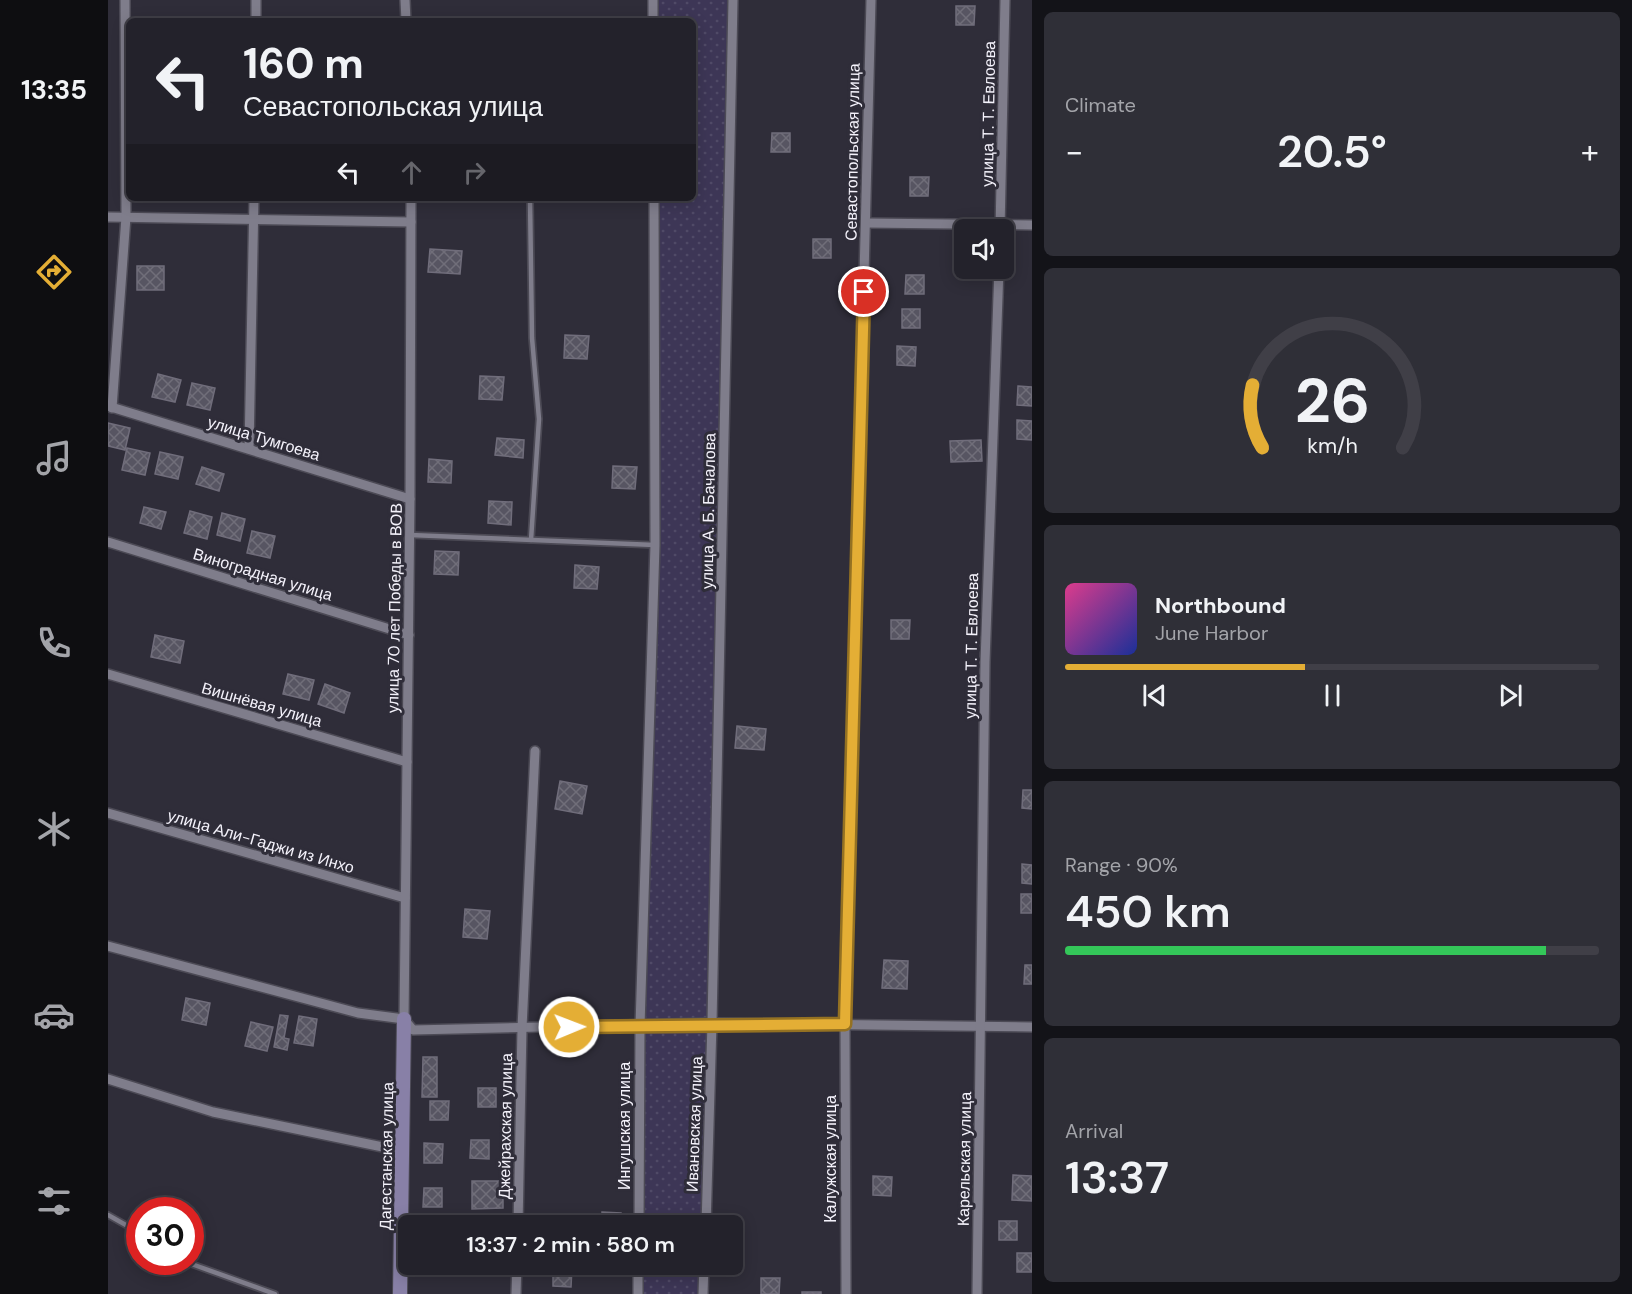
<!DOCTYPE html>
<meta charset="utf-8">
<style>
body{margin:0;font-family:"DM Sans",sans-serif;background:#2f2f37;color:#f1f3f6;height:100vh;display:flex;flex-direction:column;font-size:22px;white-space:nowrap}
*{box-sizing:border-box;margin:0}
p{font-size:20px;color:#a3a4a9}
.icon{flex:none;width:33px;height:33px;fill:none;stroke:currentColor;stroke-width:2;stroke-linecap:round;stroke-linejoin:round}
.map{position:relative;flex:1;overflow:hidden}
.panel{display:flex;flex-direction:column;gap:12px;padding:12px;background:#131318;width:600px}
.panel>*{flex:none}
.top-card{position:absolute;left:18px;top:18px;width:570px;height:183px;border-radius:9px;box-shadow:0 3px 15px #0003,0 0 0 2px #403f47;background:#23222b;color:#f1f3f6;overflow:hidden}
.tools{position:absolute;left:846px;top:219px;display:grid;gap:12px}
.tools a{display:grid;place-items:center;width:60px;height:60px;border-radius:9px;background:#23222b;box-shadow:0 3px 15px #0003,0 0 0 2px #403f47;font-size:30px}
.speed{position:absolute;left:18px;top:1197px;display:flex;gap:12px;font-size:30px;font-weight:700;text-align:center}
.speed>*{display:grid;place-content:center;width:78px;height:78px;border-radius:50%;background:#23222b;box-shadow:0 3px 15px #0003,0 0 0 2px #403f47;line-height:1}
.speed .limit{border:9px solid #d22;background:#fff;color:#111}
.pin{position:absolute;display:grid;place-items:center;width:51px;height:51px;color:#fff;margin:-26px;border:3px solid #fff;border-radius:50%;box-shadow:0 2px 6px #0007}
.me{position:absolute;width:66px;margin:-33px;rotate:89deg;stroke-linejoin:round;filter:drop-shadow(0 0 4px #0008)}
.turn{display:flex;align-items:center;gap:21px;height:126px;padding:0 18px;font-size:27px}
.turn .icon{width:78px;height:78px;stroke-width:2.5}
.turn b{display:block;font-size:42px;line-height:51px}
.lanes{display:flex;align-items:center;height:57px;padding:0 18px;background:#0003;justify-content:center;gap:30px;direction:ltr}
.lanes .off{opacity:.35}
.big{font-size:45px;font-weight:600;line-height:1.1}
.panel .card{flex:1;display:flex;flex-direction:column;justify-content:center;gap:9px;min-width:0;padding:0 21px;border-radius:9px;background:#2f2f37}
.panel .dial{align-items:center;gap:0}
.dial svg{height:156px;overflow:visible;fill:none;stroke:#403f47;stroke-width:7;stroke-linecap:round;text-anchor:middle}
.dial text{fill:#f1f3f6;stroke:none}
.song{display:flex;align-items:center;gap:18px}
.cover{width:72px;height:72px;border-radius:9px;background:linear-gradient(135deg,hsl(330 70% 55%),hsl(230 70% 35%))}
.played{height:6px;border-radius:3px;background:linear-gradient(90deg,#e4ae35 45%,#403f47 45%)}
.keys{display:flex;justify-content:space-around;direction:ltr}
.heat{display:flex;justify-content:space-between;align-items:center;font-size:33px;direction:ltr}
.charge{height:9px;border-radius:4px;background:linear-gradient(90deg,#34c759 90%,#403f47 0)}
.trip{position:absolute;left:290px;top:1215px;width:345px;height:60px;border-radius:9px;background:#23222b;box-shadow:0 3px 15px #0003,0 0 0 2px #403f47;font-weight:600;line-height:60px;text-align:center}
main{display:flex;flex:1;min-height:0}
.dock{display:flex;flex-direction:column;width:108px;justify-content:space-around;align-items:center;background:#0e0e11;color:#a3a4a9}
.dock .icon{width:42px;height:42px}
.dock .on{color:#e4ae35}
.dock b{font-size:27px;color:#f1f3f6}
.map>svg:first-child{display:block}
</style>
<main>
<nav class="dock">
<b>13:35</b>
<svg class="icon on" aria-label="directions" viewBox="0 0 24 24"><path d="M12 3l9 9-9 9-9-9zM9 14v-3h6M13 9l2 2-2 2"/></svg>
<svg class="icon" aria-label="music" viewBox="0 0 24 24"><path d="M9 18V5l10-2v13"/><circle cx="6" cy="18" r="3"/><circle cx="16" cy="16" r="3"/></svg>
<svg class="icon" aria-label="phone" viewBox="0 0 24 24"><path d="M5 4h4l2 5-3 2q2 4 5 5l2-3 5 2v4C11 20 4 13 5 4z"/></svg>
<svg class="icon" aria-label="climate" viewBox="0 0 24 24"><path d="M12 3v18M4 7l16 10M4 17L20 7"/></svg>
<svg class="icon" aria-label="car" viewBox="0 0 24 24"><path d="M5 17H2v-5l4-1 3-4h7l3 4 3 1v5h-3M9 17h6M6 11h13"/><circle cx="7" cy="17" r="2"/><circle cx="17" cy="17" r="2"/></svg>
<svg class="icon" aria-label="filters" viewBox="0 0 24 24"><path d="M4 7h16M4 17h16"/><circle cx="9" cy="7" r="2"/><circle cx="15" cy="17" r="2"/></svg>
</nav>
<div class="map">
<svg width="924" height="1294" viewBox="0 0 924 1294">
<defs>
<pattern id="grass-dots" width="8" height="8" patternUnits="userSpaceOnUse" patternTransform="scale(1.5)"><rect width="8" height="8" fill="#3d3656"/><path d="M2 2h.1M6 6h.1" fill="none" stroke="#504a67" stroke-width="1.8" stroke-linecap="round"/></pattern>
<pattern id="building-cross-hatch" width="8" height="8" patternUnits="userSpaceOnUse" patternTransform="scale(1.5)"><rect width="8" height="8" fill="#575562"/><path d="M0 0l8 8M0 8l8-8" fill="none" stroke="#706e79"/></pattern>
</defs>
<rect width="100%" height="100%" fill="#2f2d39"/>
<g fill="url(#grass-dots)">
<path d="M 550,0 L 621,0 L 598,1225 L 531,1226 L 546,198 L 585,198 L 585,21 L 549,21 Z"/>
<path d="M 530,1265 L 596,1265 L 595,1294 L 530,1294 Z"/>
</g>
<g fill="url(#building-cross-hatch)" stroke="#706d7b" stroke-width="1.5">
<path d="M 848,6 L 867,6 L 866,25 L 848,25 Z"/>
<path d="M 664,133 L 682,133 L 682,152 L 663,152 Z"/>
<path d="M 802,177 L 821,177 L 820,196 L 802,196 Z"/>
<rect x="705" y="239" width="18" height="19"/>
<path d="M 322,249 L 354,251 L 352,274 L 320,272 Z"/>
<rect x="29" y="266" width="27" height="24"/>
<path d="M 798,275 L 816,275 L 816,294 L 797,294 Z"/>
<rect x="794" y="309" width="18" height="19"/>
<path d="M 457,335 L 481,336 L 479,359 L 456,358 Z"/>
<path d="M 789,346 L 808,347 L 807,366 L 789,365 Z"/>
<path d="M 50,374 L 73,380 L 67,402 L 44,397 Z"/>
<path d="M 372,376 L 396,377 L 394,400 L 371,399 Z"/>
<path d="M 84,383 L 107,388 L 102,410 L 79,405 Z"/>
<path d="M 910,386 L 924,387 L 924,406 L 909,405 Z"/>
<path d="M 909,420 L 924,421 L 924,440 L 909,439 Z"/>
<path d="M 0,423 L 22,428 L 17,450 L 0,446 Z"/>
<path d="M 389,438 L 416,440 L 415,458 L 387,455 Z"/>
<path d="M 873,440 L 874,461 L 843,462 L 842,441 Z"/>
<path d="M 19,448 L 42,453 L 37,475 L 14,470 Z"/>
<path d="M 52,452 L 75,457 L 70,479 L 47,474 Z"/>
<path d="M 321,459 L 344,461 L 343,483 L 320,482 Z"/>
<path d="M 505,466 L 529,467 L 527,489 L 504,488 Z"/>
<path d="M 94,467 L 116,474 L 111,491 L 88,484 Z"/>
<path d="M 381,501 L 404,502 L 403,525 L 380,523 Z"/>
<path d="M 36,507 L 58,512 L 53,529 L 32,523 Z"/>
<path d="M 82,511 L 104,517 L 99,539 L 76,533 Z"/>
<path d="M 114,513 L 137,519 L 132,541 L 109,535 Z"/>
<path d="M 144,531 L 167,536 L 162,558 L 139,553 Z"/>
<path d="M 327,551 L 351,552 L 350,575 L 326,574 Z"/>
<path d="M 467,565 L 491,567 L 489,589 L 466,588 Z"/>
<path d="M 783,620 L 802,620 L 801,639 L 783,639 Z"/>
<path d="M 47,635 L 76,641 L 72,663 L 43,657 Z"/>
<path d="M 180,674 L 206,680 L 201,700 L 175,694 Z"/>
<path d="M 217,684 L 242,693 L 236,713 L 210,704 Z"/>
<path d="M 629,726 L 658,729 L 656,750 L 627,748 Z"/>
<path d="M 452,781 L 479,786 L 474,814 L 447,809 Z"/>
<path d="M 915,790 L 924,790 L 924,809 L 914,808 Z"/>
<path d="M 914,864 L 924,865 L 924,884 L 914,883 Z"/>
<rect x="913" y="894" width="11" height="19"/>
<path d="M 357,909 L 382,911 L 379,939 L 355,937 Z"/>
<path d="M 776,960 L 800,961 L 799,989 L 774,988 Z"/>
<path d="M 917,965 L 924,965 L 924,984 L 916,984 Z"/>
<path d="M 78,998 L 102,1003 L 98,1025 L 74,1020 Z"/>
<path d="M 172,1015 L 180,1016 L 176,1038 L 181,1039 L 179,1050 L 166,1047 Z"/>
<path d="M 191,1016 L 209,1019 L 205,1046 L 186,1043 Z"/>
<path d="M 143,1022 L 165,1027 L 159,1051 L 137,1046 Z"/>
<path d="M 315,1057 L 329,1057 L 329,1097 L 314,1097 Z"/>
<rect x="370" y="1088" width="18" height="19"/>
<path d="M 322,1101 L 341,1101 L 340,1120 L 322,1120 Z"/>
<path d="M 363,1140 L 381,1140 L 381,1159 L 362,1158 Z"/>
<path d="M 316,1143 L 335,1144 L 334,1163 L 316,1163 Z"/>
<path d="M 905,1175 L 924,1176 L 924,1201 L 904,1200 Z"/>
<path d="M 765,1176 L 784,1177 L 783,1196 L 765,1195 Z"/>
<path d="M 364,1181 L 395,1181 L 395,1208 L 364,1209 Z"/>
<path d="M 316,1188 L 334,1188 L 334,1207 L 315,1207 Z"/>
<path d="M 494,1212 L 513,1213 L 513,1226 L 494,1226 Z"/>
<rect x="891" y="1221" width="18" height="19"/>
<rect x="439" y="1223" width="19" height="3"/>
<rect x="909" y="1253" width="15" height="19"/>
<path d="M 312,1264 L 330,1264 L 331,1270 L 312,1271 Z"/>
<path d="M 445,1267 L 464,1268 L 463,1287 L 445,1286 Z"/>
<path d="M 653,1278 L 672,1278 L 671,1294 L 653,1294 Z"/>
<rect x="694" y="1292" width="19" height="2"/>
</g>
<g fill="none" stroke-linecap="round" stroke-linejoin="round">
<g stroke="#4c4a55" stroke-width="8">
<g id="lane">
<path d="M 422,198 L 424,338 L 431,419 L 423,540"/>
<path d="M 302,535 L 547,545"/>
<path d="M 0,1215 L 32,1233"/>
<path d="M 78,1262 L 167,1294"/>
</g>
</g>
<g stroke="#4c4a55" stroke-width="12">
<g id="street">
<path d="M 297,0 L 298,21"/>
<path d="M 545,0 L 545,21"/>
<path d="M 148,21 L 148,0"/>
<path d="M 0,217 L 303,222"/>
<path d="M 758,223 L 924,225"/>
<path d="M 892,230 L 897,0"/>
<path d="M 0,406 L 302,499"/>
<path d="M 4,408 L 18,217 L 17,0"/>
<path d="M 141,449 L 146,198"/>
<path d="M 0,542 L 301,635"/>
<path d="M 0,674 L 299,762"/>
<path d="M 0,813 L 297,898"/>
<path d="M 0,946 L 250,1013 L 296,1019"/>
<path d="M 296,1019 L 302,499 L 303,198"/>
<path d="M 296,1019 L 305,1030 L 604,1023 L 924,1027"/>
<path d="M 0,1079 L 105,1112 L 294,1151"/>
<path d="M 410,1226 L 414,1028 L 427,751"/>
<path d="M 531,1226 L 532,1026 L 547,545 L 546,198"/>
<path d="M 598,1226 L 604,1023 L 625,0"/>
<path d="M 408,1294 L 409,1264"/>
<path d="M 530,1294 L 530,1264"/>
<path d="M 595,1294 L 596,1264"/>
<path d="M 738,1294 L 737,1024 L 763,0"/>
<path d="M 869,1294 L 877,662 L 891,268"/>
</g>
</g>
<g stroke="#4c4a55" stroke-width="16">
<path id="secondary" d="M 292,1294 L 296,1019"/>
</g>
<use href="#lane" stroke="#7f7d8b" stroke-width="4.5"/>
<use href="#street" stroke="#7f7d8b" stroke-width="9"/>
<use href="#secondary" stroke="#8880a7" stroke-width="14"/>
</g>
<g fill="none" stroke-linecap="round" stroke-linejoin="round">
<g stroke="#947122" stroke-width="15">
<path id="route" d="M 461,1027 L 737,1024 L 756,292"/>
</g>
<use href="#route" stroke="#e4ae35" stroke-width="10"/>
</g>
<g text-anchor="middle" stroke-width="6" stroke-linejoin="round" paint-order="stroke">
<g font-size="16" fill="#f4f2fb" stroke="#2f2d39">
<text transform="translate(880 114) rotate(-89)" y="6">улица Т. Т. Евлоева</text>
<text transform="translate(744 152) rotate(-89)" y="6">Севастопольская улица</text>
<text transform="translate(156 438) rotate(17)" y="6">улица Тумгоева</text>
<text transform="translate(600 511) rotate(-89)" y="6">улица А. Б. Бачалова</text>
<text transform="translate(155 574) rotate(17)" y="6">Виноградная улица</text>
<text transform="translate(286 608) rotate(-89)" y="6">улица 70 лет Победы в ВОВ</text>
<text transform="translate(863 646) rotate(-89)" y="6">улица Т. Т. Евлоева</text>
<text transform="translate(154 704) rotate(16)" y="6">Вишнёвая улица</text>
<text transform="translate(153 841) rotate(16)" y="6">улица Али-Гаджи из Инхо</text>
<text transform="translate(586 1124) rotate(-88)" y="6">Ивановская улица</text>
<text transform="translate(397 1126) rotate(-89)" y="6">Джейрахская улица</text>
<text transform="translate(516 1126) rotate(-90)" y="6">Ингушская улица</text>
<text transform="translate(278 1156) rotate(-89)" y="6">Дагестанская улица</text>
<text transform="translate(722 1159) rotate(-90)" y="6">Калужская улица</text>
<text transform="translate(856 1159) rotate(-89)" y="6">Карельская улица</text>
</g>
</g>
</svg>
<div class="tools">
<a><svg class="icon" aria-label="sound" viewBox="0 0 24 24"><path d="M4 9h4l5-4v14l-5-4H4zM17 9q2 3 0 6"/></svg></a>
</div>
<div class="speed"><div class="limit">30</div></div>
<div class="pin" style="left:756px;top:292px;background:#d93025"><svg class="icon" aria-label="arrive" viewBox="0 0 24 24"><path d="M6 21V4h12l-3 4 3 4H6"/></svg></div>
<svg class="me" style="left:461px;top:1027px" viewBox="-20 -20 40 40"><circle r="17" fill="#e4ae35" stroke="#fff" stroke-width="3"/><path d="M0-11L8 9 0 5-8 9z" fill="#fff"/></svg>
<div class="trip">13:37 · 2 min · 580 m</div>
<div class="top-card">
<div class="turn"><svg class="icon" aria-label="left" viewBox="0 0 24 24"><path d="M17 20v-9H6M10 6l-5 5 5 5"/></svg><div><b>160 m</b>Севастопольская улица</div></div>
<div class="lanes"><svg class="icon" aria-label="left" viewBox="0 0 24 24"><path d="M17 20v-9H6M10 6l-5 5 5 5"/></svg><svg class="icon off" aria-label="ahead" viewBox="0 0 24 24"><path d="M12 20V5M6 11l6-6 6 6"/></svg><svg class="icon off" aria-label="right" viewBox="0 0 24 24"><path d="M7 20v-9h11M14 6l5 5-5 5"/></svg></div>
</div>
</div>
<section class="panel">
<div class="card"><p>Climate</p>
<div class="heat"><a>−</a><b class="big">20.5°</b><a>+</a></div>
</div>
<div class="card dial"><svg viewBox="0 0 100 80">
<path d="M14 69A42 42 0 1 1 86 69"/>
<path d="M14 69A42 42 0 0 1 9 37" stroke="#e4ae35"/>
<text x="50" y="56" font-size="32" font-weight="700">26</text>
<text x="50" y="72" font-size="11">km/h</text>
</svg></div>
<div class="card">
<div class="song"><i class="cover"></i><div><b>Northbound</b><p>June Harbor</p></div></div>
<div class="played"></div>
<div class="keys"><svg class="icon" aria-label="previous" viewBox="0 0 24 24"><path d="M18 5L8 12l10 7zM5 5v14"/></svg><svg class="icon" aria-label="pause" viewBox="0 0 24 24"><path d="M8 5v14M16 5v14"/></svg><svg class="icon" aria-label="next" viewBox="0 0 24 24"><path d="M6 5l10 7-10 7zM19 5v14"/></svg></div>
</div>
<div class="card"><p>Range · 90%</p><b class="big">450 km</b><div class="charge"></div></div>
<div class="card"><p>Arrival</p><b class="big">13:37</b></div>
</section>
</main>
